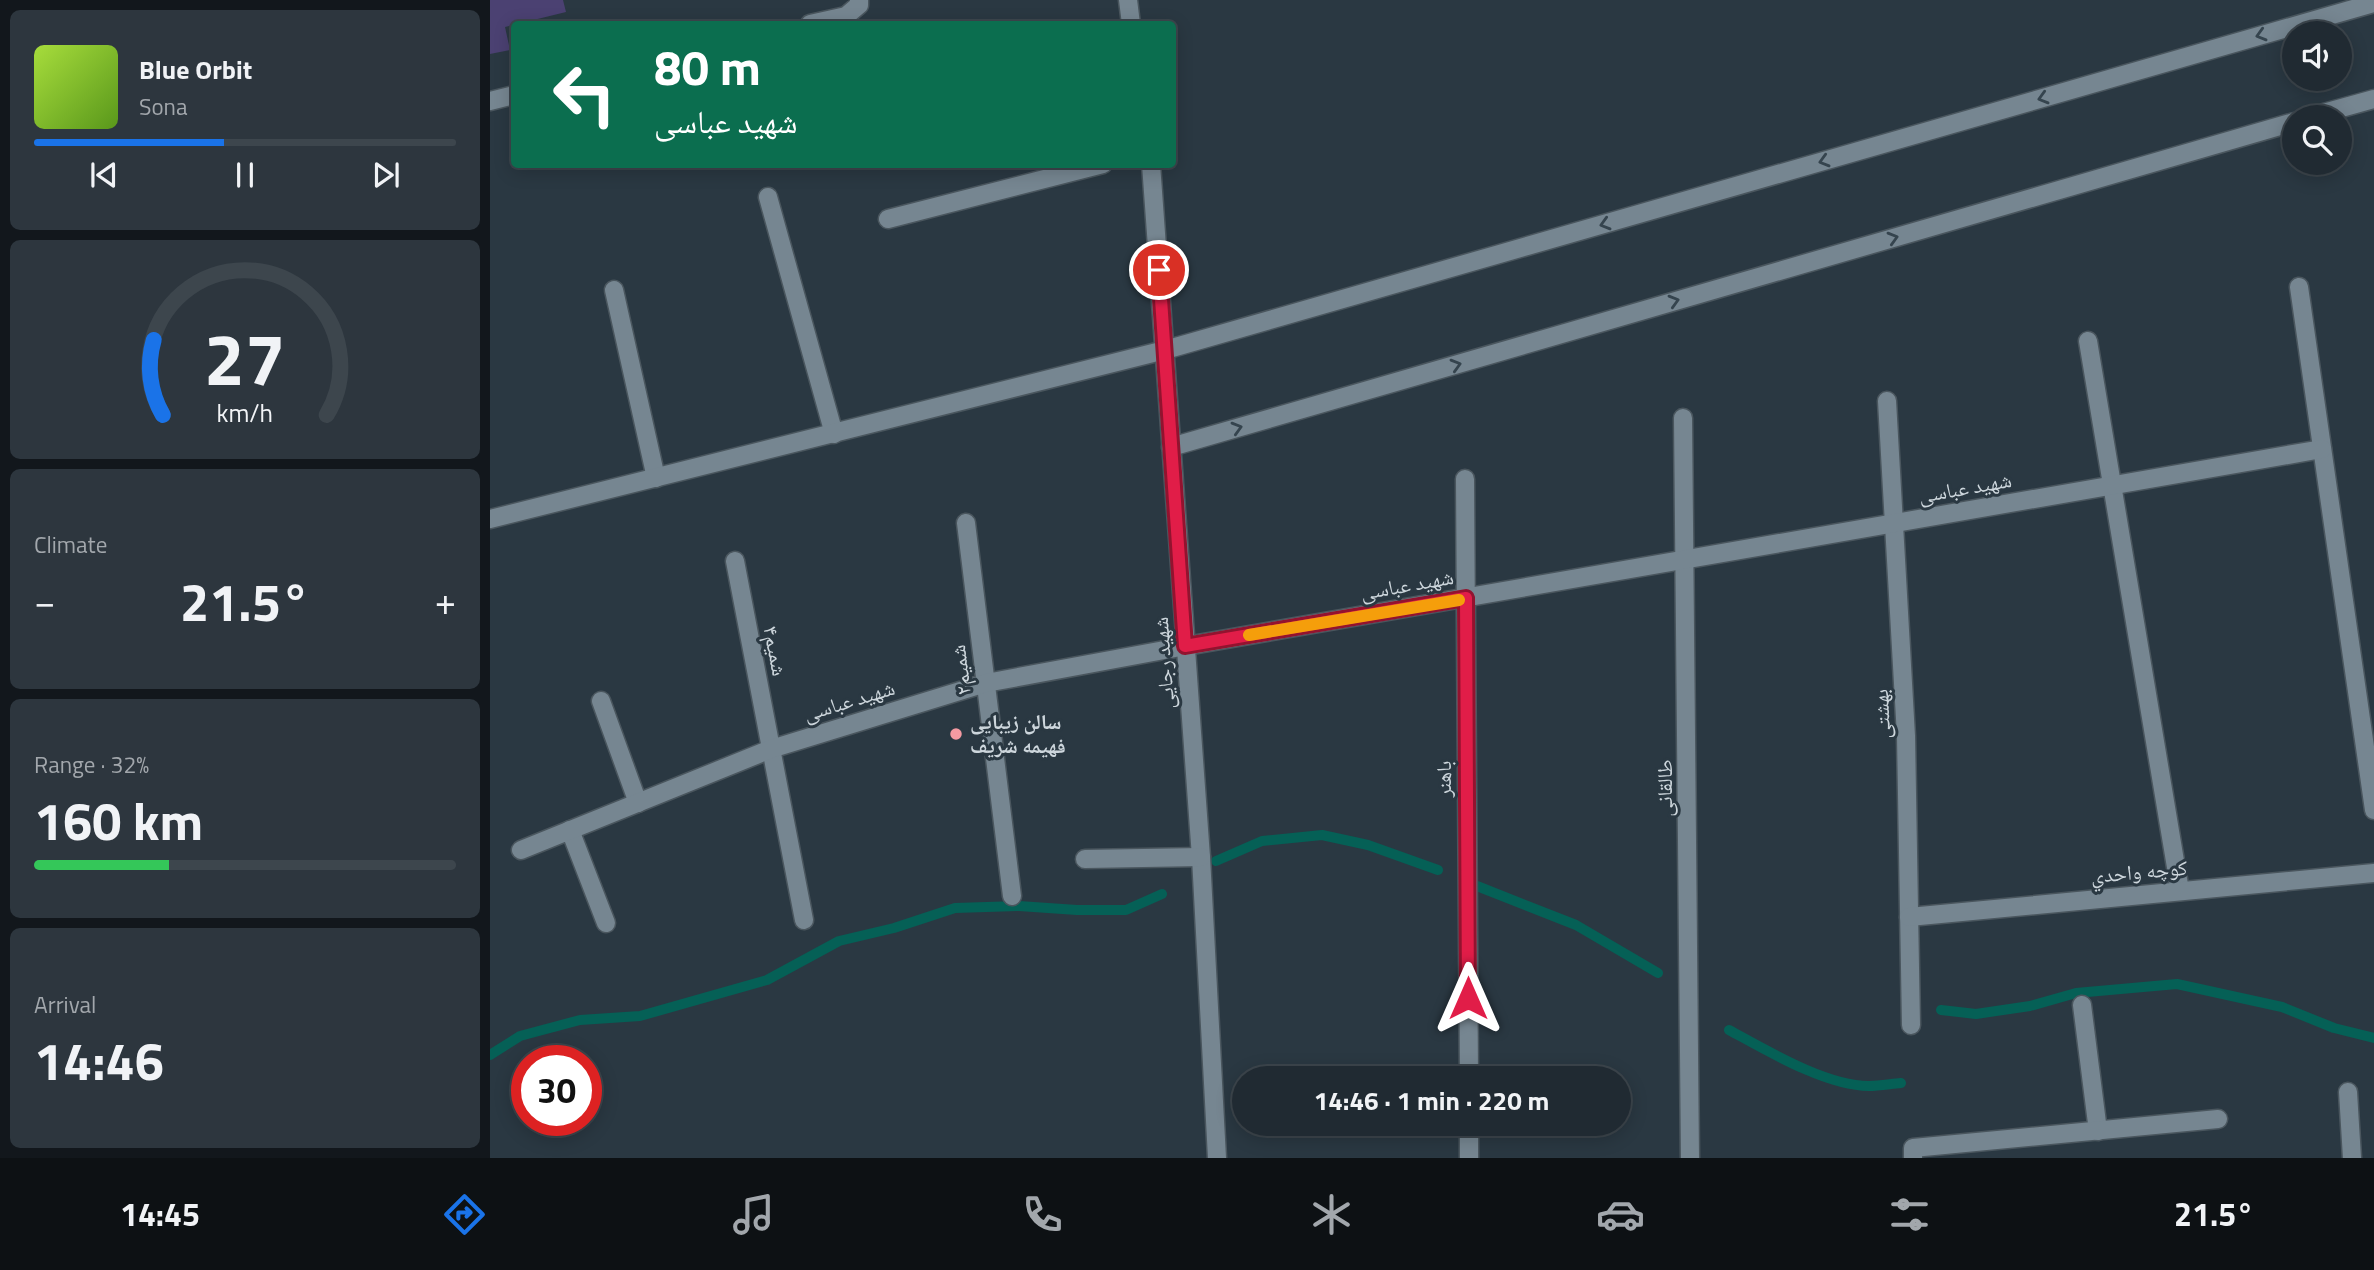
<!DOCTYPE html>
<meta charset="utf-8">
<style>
body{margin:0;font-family:"Titillium Web","Noto Naskh Arabic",sans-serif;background:#2d363e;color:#f1f3f6;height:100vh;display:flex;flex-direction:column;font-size:26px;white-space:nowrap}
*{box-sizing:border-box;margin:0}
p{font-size:23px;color:#a2a7ac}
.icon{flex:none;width:38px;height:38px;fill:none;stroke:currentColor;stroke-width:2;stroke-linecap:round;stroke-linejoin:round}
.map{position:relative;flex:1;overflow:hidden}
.panel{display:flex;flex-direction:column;gap:10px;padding:10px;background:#12171c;width:490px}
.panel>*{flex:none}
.hud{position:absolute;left:21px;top:21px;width:665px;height:147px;border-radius:7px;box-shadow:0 4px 18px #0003,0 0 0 2px #3d464d;background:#0b6e4f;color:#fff;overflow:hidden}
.tools{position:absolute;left:1792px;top:21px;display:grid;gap:14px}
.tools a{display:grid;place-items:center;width:70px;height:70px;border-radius:50%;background:#202a32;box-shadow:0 4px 18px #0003,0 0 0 2px #3d464d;font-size:35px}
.speed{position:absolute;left:21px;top:1045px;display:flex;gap:14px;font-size:35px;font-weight:700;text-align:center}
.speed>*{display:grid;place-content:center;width:91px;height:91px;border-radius:50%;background:#202a32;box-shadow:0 4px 18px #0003,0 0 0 2px #3d464d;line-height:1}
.speed .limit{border:10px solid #d22;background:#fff;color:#111}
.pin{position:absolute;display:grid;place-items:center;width:60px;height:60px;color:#fff;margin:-30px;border:4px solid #fff;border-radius:50%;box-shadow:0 2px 7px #0007}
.me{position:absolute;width:77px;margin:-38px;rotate:0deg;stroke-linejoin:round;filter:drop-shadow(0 0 5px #0008)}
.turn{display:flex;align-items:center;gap:24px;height:147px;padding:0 28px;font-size:32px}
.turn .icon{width:91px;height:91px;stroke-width:2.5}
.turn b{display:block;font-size:49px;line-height:60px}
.big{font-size:52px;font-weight:700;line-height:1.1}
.panel .tile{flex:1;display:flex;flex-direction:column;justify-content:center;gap:10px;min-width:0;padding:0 24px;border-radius:10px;background:#2d363e}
.panel .dial{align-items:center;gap:0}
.dial svg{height:182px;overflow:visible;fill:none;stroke:#3d464d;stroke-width:7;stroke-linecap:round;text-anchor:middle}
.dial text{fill:#f1f3f6;stroke:none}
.song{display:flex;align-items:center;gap:21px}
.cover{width:84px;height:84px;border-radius:10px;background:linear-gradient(135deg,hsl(80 70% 55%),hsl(90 70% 35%))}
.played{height:7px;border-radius:4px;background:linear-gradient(90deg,#1a73e8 45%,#3d464d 45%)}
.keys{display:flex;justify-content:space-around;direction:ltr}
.heat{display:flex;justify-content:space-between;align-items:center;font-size:38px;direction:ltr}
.charge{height:10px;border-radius:5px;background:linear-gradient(90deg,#34c759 32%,#3d464d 0)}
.trip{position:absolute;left:742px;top:1066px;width:399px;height:70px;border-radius:35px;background:#202a32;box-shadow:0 4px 18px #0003,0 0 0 2px #3d464d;font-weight:700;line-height:70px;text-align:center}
.tabs{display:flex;height:112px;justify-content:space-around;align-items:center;background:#0d1114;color:#a2a7ac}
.tabs .icon{width:49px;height:49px}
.tabs .on{color:#1a73e8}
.tabs b{font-size:32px;color:#f1f3f6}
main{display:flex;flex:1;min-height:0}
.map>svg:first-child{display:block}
</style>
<main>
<section class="panel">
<div class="tile">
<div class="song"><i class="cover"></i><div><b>Blue Orbit</b><p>Sona</p></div></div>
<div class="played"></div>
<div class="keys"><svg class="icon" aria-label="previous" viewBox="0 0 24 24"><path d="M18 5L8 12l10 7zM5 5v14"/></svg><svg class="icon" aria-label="pause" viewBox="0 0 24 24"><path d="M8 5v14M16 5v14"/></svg><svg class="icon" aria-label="next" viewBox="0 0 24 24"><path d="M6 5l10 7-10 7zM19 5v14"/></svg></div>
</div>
<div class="tile dial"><svg viewBox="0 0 100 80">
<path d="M14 69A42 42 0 1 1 86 69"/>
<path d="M14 69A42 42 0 0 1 10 36" stroke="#1a73e8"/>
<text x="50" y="56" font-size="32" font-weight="700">27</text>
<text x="50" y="72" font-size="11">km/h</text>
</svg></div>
<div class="tile"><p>Climate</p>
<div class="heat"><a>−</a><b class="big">21.5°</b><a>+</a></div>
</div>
<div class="tile"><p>Range · 32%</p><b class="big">160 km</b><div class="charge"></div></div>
<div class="tile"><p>Arrival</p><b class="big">14:46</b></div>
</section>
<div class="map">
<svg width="1884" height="1158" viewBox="0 0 1884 1158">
<rect width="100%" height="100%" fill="#2a3842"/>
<path fill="#4b4172" d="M 0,0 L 73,0 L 76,12 L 15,27 L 20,50 L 0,54 Z"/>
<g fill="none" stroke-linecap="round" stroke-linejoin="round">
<g stroke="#056056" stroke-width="10">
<path d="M 726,861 L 772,841 L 832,835 L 878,845 L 948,870"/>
<path d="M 987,886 L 1086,925 L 1168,973"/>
<path d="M 1451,1010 L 1486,1014 L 1540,1006 L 1586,993 L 1687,984 L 1792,1007 L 1844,1028 L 1884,1038"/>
<path d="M 1239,1030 C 1276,1050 1336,1086 1379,1086 C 1389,1086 1400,1084 1411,1083"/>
<path d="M 0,1055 L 30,1036 L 90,1020 L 150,1016 L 277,980 L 349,941 L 404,928 L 465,908 L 529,906 L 587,910 L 636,910 L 672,894"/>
</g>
<g stroke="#4a565e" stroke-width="21">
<g id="minor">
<path d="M 638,0 L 641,24"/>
<path d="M 320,24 L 356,16 L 369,5 L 369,0"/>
<path d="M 0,101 L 24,95"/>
<path d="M 1819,117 L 1884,99"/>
<path d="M 661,164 L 711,857 L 727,1158"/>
<path d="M 278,197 L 344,434"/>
<path d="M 398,219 L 613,164"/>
<path d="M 1809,287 L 1884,810"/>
<path d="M 124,290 L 166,478"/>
<path d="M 1598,341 L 1690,891"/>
<path d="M 1397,401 L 1416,736 L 1421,1025"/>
<path d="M 1193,418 L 1200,1158"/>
<path d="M 681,447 L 1804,122"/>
<path d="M 975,479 L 979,1078"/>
<path d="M 0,519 L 675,350 L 1884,3"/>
<path d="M 476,523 L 522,896"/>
<path d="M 245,561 L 314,920"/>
<path d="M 111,701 L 148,803"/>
<path d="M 80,830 L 116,923"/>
<path d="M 31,850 L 281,749 L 496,683 L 696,646 L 1832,449"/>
<path d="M 595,859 L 711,857"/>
<path d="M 1419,917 L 1884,873"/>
<path d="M 1592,1005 L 1608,1131"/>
<path d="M 1858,1092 L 1862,1158"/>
<path d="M 979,1124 L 979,1158"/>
<path d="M 1423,1158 L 1423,1148 L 1728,1119"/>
</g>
</g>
<use href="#minor" stroke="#768691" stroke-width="18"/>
</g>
<defs><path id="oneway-chevron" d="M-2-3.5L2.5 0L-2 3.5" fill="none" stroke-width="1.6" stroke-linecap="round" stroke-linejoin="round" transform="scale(1.75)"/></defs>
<g stroke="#35444e">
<use href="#oneway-chevron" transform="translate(1771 35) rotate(164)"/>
<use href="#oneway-chevron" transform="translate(1553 98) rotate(164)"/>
<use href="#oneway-chevron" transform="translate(1334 161) rotate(164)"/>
<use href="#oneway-chevron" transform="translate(1115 224) rotate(164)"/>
<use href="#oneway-chevron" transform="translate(1403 238) rotate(-16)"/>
<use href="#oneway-chevron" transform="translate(1184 301) rotate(-16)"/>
<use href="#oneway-chevron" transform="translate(966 365) rotate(-16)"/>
<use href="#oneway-chevron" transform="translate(747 428) rotate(-16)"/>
</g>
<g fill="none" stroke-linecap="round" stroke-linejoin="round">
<g stroke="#92132f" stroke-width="18">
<path id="route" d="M 669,270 L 695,646 L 976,598 L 978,998"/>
</g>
<use href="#route" stroke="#e11d48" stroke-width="12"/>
<path stroke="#f59e0b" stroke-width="12" d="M 759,635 L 969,600"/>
</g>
<circle fill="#f49aa2" stroke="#2a3842" stroke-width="2.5" cx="466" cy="734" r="7"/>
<g text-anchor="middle" stroke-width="6" stroke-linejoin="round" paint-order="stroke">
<g font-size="21" fill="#cdd6dc" stroke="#2a3842">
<text transform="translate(1475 488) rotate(-10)" y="7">شهید عباسی</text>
<text transform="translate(917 585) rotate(-10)" y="7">شهید عباسی</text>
<text transform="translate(285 651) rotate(79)" y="7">شمیم۴</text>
<text transform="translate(674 663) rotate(-94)" y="7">شهید رجایی</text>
<text transform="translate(471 670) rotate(-97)" y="7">شمیم۲</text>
<text transform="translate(359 701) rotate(-17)" y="7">شهید عباسی</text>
<text transform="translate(1392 714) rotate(-93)" y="7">بهشتی</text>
<text transform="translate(954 779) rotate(-90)" y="7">باهنر</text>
<text transform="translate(1175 788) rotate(-90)" y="7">طالقانی</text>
<text transform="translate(1649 872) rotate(-5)" y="7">كوچه واحدي</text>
</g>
<g font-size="21" font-weight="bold" fill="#cdd6dc" stroke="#2a3842" text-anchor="start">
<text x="480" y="729">سالن زیبایی<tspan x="480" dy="24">فهیمه شریف</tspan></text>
</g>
</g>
</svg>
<div class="tools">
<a><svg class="icon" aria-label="sound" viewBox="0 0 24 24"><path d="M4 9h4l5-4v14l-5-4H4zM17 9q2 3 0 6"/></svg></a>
<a><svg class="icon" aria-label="search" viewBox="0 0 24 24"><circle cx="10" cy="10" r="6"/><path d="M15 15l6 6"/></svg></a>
</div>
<div class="speed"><div class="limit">30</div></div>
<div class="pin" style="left:669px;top:270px;background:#d93025"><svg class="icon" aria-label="arrive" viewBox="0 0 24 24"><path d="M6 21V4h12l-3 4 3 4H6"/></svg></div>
<svg class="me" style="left:978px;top:998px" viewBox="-20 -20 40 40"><path d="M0-17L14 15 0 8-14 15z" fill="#e11d48" stroke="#fff" stroke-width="4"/></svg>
<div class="trip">14:46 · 1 min · 220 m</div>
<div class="hud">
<div class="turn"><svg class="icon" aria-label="left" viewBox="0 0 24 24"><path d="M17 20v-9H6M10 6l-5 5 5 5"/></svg><div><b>80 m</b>شهید عباسی</div></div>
</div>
</div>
</main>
<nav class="tabs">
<b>14:45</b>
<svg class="icon on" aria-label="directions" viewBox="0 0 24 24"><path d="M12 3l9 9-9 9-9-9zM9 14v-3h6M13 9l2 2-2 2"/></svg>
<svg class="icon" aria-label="music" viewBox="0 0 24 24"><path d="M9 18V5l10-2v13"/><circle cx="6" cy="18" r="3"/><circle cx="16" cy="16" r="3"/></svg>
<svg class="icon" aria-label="phone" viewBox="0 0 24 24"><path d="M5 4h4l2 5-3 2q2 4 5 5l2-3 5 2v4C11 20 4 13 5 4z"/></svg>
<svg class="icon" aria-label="climate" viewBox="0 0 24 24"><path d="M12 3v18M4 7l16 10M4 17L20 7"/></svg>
<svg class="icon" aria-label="car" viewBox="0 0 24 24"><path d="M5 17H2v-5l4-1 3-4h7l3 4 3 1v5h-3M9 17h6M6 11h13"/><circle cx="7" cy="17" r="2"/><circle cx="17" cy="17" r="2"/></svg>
<svg class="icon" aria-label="filters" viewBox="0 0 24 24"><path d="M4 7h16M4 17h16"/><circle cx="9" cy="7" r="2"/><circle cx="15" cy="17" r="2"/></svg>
<b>21.5°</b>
</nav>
